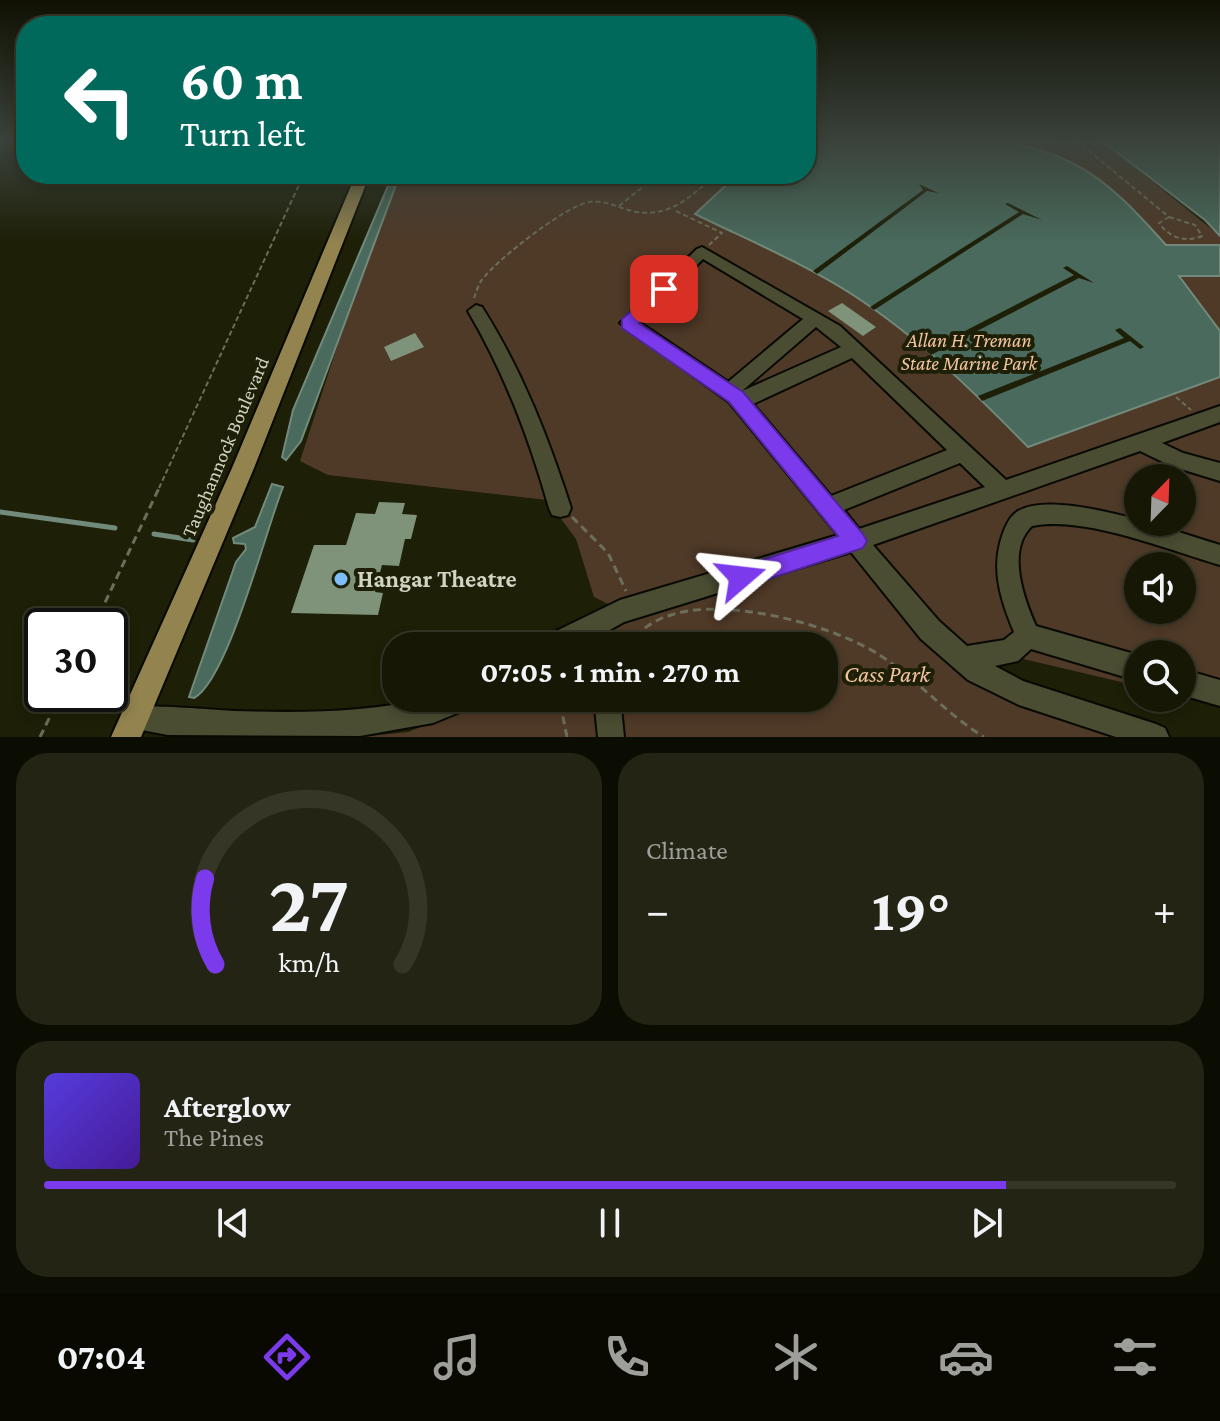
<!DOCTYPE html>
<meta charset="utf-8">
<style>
body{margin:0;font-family:"Crimson Pro",serif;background:#232413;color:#f1f3f6;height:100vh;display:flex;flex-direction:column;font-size:30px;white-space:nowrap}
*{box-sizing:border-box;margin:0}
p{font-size:26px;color:#9e9f9a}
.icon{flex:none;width:44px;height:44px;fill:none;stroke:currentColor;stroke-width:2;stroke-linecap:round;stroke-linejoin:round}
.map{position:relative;height:737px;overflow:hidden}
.panel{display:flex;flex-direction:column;gap:16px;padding:16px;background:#0c0d02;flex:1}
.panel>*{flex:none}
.top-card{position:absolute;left:16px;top:16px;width:800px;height:168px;border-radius:32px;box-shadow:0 4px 12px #0003,0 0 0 2px #353626;background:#00695c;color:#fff;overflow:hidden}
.needle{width:52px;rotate:23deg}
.fabs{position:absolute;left:1124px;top:464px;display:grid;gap:16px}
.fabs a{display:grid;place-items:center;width:72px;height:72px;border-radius:50%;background:#161704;box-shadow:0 4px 12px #0003,0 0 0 2px #353626;font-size:40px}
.speed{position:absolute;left:24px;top:608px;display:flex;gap:16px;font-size:40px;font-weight:700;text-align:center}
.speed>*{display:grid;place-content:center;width:104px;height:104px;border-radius:50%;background:#161704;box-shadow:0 4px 12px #0003,0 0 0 2px #353626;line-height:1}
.speed .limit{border:4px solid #111;border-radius:12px;background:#fff;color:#111}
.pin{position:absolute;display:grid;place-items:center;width:68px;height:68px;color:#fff;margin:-34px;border-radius:16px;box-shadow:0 4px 12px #0006}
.me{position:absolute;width:88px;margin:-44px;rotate:73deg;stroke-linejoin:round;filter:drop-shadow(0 0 6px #0008)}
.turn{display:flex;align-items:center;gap:28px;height:168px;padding:0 32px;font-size:36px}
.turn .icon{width:104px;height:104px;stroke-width:2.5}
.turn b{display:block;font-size:56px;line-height:68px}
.big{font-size:60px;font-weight:700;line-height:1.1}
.panel .card{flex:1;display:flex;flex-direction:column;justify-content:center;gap:12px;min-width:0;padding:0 28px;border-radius:32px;background:#232413}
.panel .dial{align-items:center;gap:0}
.dial svg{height:208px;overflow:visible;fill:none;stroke:#353626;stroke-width:7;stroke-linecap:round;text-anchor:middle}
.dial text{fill:#f1f3f6;stroke:none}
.song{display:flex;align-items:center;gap:24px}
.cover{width:96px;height:96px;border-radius:12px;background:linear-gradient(135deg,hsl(250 70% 55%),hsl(260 70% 35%))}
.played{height:8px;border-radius:4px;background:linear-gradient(90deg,#7c3aed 85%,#353626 85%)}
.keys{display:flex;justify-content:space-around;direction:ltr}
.heat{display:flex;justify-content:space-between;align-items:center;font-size:44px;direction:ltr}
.panel .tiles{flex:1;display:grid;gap:16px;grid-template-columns:1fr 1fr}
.card:last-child{grid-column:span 2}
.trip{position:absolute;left:382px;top:632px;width:456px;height:80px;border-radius:32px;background:#161704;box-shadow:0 4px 12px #0003,0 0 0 2px #353626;font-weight:700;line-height:80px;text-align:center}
.tab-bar{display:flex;height:128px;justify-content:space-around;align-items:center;background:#090902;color:#9e9f9a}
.tab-bar .icon{width:56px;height:56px}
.tab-bar .selected{color:#7c3aed}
.tab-bar b{font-size:36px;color:#f1f3f6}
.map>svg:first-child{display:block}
</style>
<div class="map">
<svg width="1220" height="737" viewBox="0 0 1220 737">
<rect width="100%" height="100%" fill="#1d1f06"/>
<g fill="#4f3927" fill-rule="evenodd">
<path d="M 806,140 L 1101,140 L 1220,236 L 1220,705 L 1182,696 L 1182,654 L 1138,654 L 1138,686 L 959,644 L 857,529 L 610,605 L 594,597 L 576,539 L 547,500 L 328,475 L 300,461 L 348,313 L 400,174 L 806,174 ZM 1138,478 L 1182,478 L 1182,522 L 1138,522 ZM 1138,566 L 1182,566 L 1182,610 L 1138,610 Z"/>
<path d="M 856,541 L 984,675 L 1157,737 L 360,737 L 408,732 L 492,698 L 824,698 L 824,646 L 582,646 L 616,621 Z"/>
</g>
<g fill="#496a5c" stroke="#728a7b" stroke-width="2">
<path d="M 806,140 C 887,140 1001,125 1074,164 C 1111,183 1139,215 1166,245 L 1220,245 L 1220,276 L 1179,276 L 1220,331 L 1220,377 L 1028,447 C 974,392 918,337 853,295 C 803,263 748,240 695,214 L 738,174 L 806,174 Z"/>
<path d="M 1101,140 L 1220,140 L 1220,236 L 1205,220 Z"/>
<path d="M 393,174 L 400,174 L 301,441 L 286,460 L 282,457 L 293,410 Z"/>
<path d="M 272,484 L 283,487 C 266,529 228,680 194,698 L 189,697 L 236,562 L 246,549 L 245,544 L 234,543 L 233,538 L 255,527 Z"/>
</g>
<g fill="#1d1f06">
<path d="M 919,184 L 938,193 L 927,191 L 817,274 L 813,271 L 923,190 Z"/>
<path d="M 1008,203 L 1042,220 L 1023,214 L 874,310 L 870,307 L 1019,212 L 1005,204 Z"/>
<path d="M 1067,266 L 1094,283 L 1079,278 L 931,355 L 926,351 L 1074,275 L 1063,268 Z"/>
<path d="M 1120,328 L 1144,347 L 1140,349 L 1130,341 L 982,401 L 978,396 L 1124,338 L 1115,330 Z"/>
</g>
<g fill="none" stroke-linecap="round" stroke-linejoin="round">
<g stroke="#728a7b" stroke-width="5">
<path d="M 0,512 L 115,528"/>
<path d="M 154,534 L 193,540"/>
</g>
</g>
<g fill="#7e937a">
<path d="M 842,303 L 876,327 L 863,336 L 828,311 Z"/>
<path d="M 415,333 L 424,347 L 391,361 L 384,347 Z"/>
<path d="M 379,502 L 405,503 L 402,514 L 417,515 L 411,539 L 405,539 L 399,566 L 382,565 L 375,592 L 383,593 L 378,615 L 291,613 L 314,545 L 346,545 L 356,513 L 375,514 Z"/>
</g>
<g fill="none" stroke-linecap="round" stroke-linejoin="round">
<g stroke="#080900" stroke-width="4">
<g id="minor">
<path d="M 702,247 L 840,326 L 1006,480 L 1220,406 L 1220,422 L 1162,443 L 1183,453 L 1220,463 L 1220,481 L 1171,466 L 1140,451 L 873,545 L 939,621 L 967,646 L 1004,640 L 1014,632 C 1002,603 992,574 1000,543 C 1003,532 1008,517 1018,511 C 1058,488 1176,532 1220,545 L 1220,565 C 1169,550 1083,515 1032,526 C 1006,550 1024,599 1036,626 L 1138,655 L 1138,681 L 1031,649 L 1018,661 L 995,666 L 1023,681 L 1156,724 L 1165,728 L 1169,737 L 1116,737 L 1019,705 L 968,680 L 921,639 L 851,552 L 624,622 L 608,631 L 609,646 L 585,646 L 585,643 L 578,646 L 541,646 L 544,637 L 620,600 L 838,535 L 729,402 L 620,323 L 697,249 ZM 703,259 L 803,319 L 728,382 L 639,322 ZM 816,327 L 841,347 L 742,391 ZM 852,358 L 947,450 L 831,496 L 753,404 ZM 960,463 L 985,487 L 859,529 L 844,510 Z"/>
<path d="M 476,305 L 482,307 C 522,370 548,437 571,508 L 568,515 L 560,517 L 552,515 L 549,508 C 529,438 505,374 468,311 Z"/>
<path d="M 1182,669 L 1220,680 L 1220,706 L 1182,695 Z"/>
<path d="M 430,698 L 476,698 L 472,707 L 433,723 L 360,736 L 168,735 L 125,727 L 121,718 L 125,709 C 140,703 213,710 234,711 C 300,713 365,713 430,698 Z"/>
<path d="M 594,698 L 620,698 L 624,737 L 598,737 Z"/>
</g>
</g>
<g stroke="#080900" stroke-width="4">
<path id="major" d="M 356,174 L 370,174 L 254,468 L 141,737 L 111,737 L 232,468 Z"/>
</g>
<g stroke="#6c6e59" stroke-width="2" stroke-dasharray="5 3" stroke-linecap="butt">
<path d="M 1013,140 L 1036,144 L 1064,140"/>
<path d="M 1076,140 L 1169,217"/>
<path d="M 619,206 L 659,174"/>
<path d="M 676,211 L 722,233 L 709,245"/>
<path d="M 1169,217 L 1195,225 L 1202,236 C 1185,243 1170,238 1159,223 Z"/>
<path d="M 474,298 C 476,293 478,286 481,281 C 495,261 565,206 589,202 C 602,200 613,205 625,209 C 663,222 689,200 715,174"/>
<path d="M 1176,397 L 1191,410"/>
<path d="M 159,488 L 304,174"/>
</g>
<g stroke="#6c6e59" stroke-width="3" stroke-dasharray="8 5" stroke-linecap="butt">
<path d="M 572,517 L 608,553 L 626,591"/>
<path d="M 94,626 L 160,486"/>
<path d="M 626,646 C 638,632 653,620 671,615 C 726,597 830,624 878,654 C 916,678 945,713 984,737"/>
<path d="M 40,737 L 61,694"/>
<path d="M 567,737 L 563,717 L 570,698"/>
</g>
<use href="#minor" fill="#4a4d32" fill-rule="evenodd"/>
<use href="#major" fill="#93834f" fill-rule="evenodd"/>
</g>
<linearGradient id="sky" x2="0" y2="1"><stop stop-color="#101103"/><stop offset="0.58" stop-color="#3a423b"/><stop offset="1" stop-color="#3a423b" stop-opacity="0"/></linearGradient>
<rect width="1220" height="243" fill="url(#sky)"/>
<path fill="#7c3aed" stroke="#51269a" stroke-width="2" d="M 664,283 L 672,289 L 670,293 L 639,323 L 743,392 L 863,534 L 867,541 L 863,548 L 741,588 L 733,585 L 730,577 L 733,569 L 838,536 L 729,402 L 622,328 L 622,319 Z"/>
<circle fill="#7dbef9" stroke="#1d1f06" stroke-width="3" cx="341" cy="579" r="8"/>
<g text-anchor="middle" stroke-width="8" stroke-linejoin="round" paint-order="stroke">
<g font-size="20" font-style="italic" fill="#f2c39d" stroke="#1d1f06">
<text x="969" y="347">Allan H. Treman<tspan x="969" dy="23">State Marine Park</tspan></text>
</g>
<g font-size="20" fill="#d1d3c3" stroke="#1d1f06">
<text transform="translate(225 447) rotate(-67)" y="7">Taughannock Boulevard</text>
</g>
<g font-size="24" font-weight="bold" fill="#d1d3c3" stroke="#1d1f06" text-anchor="start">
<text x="357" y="587">Hangar Theatre</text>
</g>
<g font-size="24" font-style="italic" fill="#f2c39d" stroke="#1d1f06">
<text x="887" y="682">Cass Park</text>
</g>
</g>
</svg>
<div class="fabs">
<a><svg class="needle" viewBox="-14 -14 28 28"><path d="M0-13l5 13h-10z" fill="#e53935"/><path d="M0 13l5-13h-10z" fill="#9e9f9a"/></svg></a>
<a><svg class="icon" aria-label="sound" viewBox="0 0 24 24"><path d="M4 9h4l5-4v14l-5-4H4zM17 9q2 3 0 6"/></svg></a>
<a><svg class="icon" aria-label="search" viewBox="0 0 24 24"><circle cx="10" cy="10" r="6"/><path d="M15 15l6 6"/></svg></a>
</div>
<div class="speed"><div class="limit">30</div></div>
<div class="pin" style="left:664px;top:289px;background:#d93025"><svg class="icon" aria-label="arrive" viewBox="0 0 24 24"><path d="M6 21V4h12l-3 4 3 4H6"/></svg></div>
<svg class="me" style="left:741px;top:577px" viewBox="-20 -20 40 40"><path d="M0-17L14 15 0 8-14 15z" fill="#7c3aed" stroke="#fff" stroke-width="4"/></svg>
<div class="trip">07:05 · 1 min · 270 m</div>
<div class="top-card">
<div class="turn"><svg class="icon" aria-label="left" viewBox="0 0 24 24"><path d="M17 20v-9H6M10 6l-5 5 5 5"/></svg><div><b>60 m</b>Turn left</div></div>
</div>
</div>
<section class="panel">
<div class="tiles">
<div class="card dial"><svg viewBox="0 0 100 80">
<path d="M14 69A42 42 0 1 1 86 69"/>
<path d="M14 69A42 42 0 0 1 10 36" stroke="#7c3aed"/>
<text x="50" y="56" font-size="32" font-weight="700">27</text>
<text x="50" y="72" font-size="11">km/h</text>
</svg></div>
<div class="card"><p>Climate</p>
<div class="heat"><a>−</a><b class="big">19°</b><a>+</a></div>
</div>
<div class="card">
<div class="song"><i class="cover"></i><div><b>Afterglow</b><p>The Pines</p></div></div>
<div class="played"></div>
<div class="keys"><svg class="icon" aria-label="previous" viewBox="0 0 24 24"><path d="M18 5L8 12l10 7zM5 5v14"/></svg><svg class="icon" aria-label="pause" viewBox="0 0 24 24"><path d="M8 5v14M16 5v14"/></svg><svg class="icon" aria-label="next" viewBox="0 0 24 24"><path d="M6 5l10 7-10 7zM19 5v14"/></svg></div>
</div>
</div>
</section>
<nav class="tab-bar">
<b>07:04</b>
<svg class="icon selected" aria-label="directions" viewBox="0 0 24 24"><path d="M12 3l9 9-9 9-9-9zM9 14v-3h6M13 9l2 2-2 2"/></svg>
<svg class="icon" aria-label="music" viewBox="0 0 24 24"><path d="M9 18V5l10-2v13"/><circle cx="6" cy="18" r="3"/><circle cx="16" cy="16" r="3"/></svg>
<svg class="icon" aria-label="phone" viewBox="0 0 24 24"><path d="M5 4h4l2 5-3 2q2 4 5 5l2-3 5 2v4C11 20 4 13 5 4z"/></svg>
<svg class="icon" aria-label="climate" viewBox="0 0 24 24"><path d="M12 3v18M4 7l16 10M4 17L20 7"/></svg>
<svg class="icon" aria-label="car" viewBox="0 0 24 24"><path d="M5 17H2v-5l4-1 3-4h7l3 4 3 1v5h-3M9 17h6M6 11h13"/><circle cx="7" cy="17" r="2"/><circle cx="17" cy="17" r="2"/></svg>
<svg class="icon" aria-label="filters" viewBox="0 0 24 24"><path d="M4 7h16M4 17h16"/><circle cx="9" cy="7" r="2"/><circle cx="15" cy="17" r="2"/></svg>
</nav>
